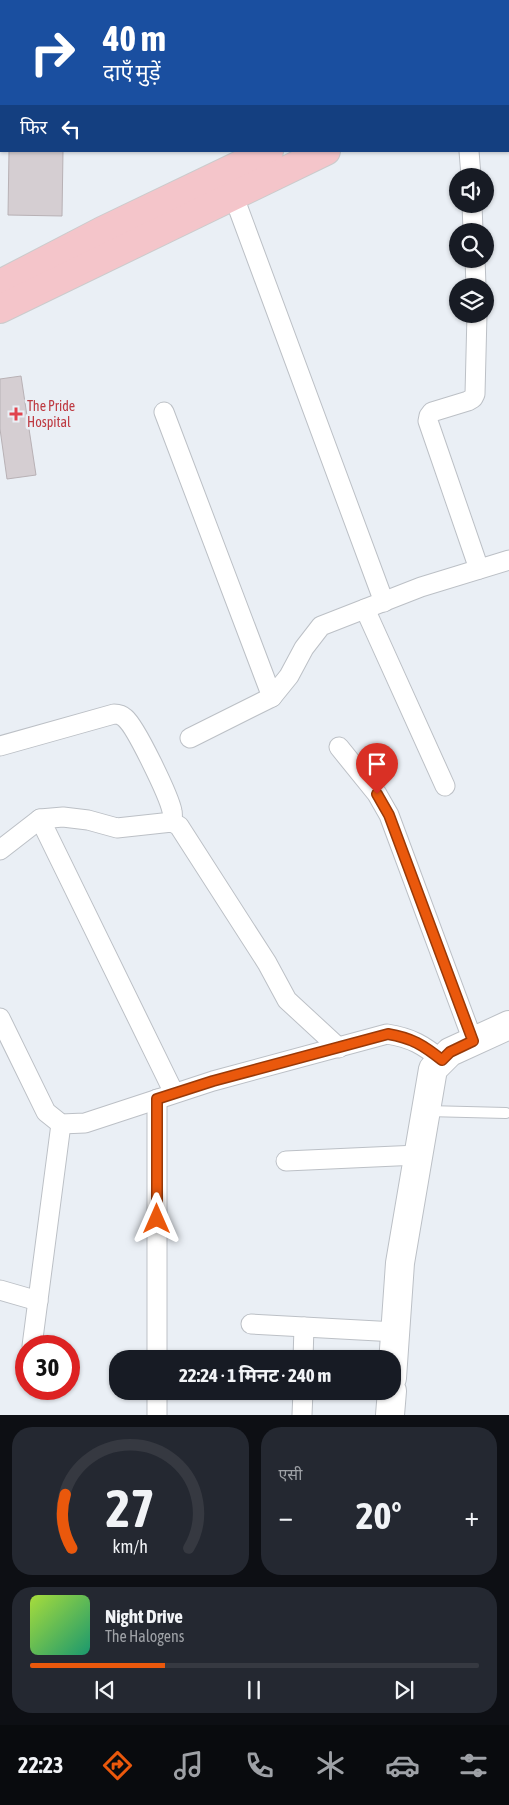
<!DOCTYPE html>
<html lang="hi">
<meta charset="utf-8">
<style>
body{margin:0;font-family:"Asap Condensed","Noto Sans Devanagari",sans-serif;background:#242831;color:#f1f3f6;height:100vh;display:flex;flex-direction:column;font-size:19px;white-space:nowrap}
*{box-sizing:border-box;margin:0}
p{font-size:16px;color:#9ea1a6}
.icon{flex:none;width:28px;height:28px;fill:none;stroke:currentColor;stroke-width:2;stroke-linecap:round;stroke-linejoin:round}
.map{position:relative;height:1415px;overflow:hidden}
.details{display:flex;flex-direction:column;gap:12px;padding:12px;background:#0d0f14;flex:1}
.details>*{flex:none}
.hud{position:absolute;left:0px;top:0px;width:510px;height:152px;box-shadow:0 1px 4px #0004;background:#1a4fa0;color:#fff;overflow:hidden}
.buttons{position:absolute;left:449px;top:168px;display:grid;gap:10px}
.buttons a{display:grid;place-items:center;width:45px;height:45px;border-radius:50%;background:#171b24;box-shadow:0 1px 4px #0004;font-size:25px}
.speed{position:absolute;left:15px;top:1335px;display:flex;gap:10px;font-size:25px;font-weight:700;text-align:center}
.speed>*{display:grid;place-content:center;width:65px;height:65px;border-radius:50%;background:#171b24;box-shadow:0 1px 4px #0004;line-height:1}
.speed .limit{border:8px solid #d22;background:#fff;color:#111}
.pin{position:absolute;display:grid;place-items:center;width:42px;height:42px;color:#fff;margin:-51px -21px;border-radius:50% 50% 50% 0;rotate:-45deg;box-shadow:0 0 5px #0007}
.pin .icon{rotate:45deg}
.me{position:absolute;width:55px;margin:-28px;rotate:0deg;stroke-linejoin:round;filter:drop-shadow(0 0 4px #0008)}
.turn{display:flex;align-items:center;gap:18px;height:105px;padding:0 20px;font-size:22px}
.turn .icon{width:65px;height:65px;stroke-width:2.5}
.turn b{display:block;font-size:35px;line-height:42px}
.then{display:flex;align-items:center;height:48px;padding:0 20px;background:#0003;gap:10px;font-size:19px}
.big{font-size:38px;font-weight:700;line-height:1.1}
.details .card{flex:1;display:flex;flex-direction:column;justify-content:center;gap:8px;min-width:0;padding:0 18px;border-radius:20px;background:#242831}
.details .dial{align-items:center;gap:0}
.dial svg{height:130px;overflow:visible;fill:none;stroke:#363941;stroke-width:7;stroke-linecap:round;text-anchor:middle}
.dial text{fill:#f1f3f6;stroke:none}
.song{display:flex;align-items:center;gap:15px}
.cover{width:60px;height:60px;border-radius:8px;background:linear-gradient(135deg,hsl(80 70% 55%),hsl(160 70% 35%))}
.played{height:5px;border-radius:2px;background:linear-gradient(90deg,#ea580c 30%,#363941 30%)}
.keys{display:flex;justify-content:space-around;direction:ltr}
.heat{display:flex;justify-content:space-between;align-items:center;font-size:28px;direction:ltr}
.details .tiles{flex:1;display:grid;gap:12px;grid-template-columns:1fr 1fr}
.card:last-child{grid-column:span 2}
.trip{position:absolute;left:109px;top:1350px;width:292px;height:50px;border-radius:20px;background:#171b24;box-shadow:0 1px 4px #0004;font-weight:700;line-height:50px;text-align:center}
.tab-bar{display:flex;height:80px;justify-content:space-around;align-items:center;background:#090b0e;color:#9ea1a6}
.tab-bar .icon{width:35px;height:35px}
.tab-bar .selected{color:#ea580c}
.tab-bar b{font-size:22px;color:#f1f3f6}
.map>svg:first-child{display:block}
</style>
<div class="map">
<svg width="509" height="1415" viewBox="0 0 509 1415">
<rect width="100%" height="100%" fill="#eaeff5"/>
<g fill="#d5ced2" stroke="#b8b1b5">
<path d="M 9,151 L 63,151 L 62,216 L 8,215 Z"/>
<path d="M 21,376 L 36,475 L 7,479 L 0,429 L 0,379 Z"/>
</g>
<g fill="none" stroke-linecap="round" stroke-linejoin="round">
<g stroke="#bcc0c6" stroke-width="12">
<path id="lane" d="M 427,1111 L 506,1113"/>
</g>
<g stroke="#bcc0c6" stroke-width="21">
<g id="street">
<path d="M 157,0 L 157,1"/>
<path d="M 210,0 L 211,1"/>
<path d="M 469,151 L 471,176"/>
<path d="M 234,197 L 384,602"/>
<path d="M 472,204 L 473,231"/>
<path d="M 475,259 L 476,286"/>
<path d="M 477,314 L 475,394 L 473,398 L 468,401 L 432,412 L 429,416 L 428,421 L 479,569"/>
<path d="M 164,412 L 272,697"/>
<path d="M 365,609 L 445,786"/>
<path d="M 190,738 L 272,697 L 289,676 L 304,648 L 321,626 L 421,587 L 509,560"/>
<path d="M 0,746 L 114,714 C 118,714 122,715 125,718 C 136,727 169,796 172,811 C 173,814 172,818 172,822"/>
<path d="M 339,747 L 377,794 L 389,815 L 473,1041"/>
<path d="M 40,819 L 174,1093"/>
<path d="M 0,850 L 40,819 L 63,817 L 88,820 L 117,828 L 172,822 L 179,826 L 267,963 L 287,1000 L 339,1048"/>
<path d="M 0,1018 L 46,1112 L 61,1124 L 85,1123 L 213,1081 L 387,1034 C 412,1038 423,1045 442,1060"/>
<path d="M 286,1161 L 418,1155"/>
<path d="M 0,1290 L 38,1301"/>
<path d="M 251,1324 L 396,1332"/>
<path d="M 32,1346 L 61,1124"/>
<path d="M 157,1359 L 157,1099"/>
<path d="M 303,1359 L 304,1327"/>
<path d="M 157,1415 L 157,1391"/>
<path d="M 302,1415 L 303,1391"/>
</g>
</g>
<g stroke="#bcc0c6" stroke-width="30">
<g id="secondary">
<path d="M 392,1378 L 400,1263 L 433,1069 L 450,1052 L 509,1025"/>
<path d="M 390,1415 L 392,1391"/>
</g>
</g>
<g stroke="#cbcbcc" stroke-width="30">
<g id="primary">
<path d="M 0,284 L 102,231 L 269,151"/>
<path d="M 0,309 L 326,151"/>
</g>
</g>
<use href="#lane" stroke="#fff" stroke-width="10"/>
<use href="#street" stroke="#fff" stroke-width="19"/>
<use href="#secondary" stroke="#fff" stroke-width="28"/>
<use href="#primary" stroke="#f4c5ca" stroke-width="28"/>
</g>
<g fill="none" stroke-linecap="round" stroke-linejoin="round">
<g stroke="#983908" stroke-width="12">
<path id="route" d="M 157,1219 L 157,1099 L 213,1081 L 388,1034 C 412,1038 423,1045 442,1060 L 450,1052 L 473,1041 L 389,815 L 377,794"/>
</g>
<use href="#route" stroke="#ea580c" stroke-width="9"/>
</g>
<path fill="#e0444e" stroke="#eaeff5" stroke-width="2" d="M13.5 406.5h5v5h5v5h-5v5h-5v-5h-5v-5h5z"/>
<g text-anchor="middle" stroke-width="5" stroke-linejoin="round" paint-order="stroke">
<g font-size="14" fill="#be3a42" stroke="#eaeff5" text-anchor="start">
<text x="27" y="411">The Pride<tspan x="27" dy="16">Hospital</tspan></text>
</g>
</g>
</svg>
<div class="buttons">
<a><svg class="icon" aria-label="sound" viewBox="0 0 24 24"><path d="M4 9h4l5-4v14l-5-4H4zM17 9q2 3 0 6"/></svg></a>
<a><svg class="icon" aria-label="search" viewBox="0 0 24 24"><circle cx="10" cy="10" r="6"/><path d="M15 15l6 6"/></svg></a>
<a><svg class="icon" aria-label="layers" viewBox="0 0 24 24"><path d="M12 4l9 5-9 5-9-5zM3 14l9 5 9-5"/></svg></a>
</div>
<div class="speed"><div class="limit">30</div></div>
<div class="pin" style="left:377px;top:794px;background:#d93025"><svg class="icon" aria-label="arrive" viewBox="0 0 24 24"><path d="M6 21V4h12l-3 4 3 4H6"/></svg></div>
<svg class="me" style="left:157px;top:1219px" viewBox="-20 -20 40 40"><path d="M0-17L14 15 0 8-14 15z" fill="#ea580c" stroke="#fff" stroke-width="4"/></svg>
<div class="trip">22:24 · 1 मिनट · 240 m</div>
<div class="hud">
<div class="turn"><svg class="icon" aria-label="right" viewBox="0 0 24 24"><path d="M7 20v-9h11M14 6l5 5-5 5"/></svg><div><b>40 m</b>दाएँ मुड़ें</div></div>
<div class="then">फिर<svg class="icon" aria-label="left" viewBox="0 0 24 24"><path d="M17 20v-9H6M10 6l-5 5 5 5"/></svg></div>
</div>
</div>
<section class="details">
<div class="tiles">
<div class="card dial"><svg viewBox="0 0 100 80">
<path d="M14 69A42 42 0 1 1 86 69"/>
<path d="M14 69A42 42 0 0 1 10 36" stroke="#ea580c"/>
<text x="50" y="56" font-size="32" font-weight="700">27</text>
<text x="50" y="72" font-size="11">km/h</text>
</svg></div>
<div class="card"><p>एसी</p>
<div class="heat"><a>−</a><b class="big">20°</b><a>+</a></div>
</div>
<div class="card">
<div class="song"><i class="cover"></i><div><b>Night Drive</b><p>The Halogens</p></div></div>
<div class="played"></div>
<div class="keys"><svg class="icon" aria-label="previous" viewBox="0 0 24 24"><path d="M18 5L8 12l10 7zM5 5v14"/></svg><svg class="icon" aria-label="pause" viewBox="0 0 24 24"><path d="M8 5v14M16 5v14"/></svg><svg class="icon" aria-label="next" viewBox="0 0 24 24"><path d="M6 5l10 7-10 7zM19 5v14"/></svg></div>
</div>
</div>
</section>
<nav class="tab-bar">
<b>22:23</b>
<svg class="icon selected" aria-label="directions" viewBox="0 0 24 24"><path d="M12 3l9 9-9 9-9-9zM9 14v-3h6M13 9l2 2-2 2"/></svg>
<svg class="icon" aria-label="music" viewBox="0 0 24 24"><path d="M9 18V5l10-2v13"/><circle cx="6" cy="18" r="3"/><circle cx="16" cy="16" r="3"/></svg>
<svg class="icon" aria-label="phone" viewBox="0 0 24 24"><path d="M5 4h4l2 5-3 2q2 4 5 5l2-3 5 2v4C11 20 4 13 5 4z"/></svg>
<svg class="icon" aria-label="climate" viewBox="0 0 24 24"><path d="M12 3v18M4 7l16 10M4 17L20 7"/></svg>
<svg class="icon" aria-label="car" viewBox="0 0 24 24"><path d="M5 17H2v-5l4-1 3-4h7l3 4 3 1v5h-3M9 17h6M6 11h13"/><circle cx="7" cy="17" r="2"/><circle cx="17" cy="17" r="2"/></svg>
<svg class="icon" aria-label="filters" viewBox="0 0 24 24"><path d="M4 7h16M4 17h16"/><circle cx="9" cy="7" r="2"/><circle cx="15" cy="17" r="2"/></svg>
</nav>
